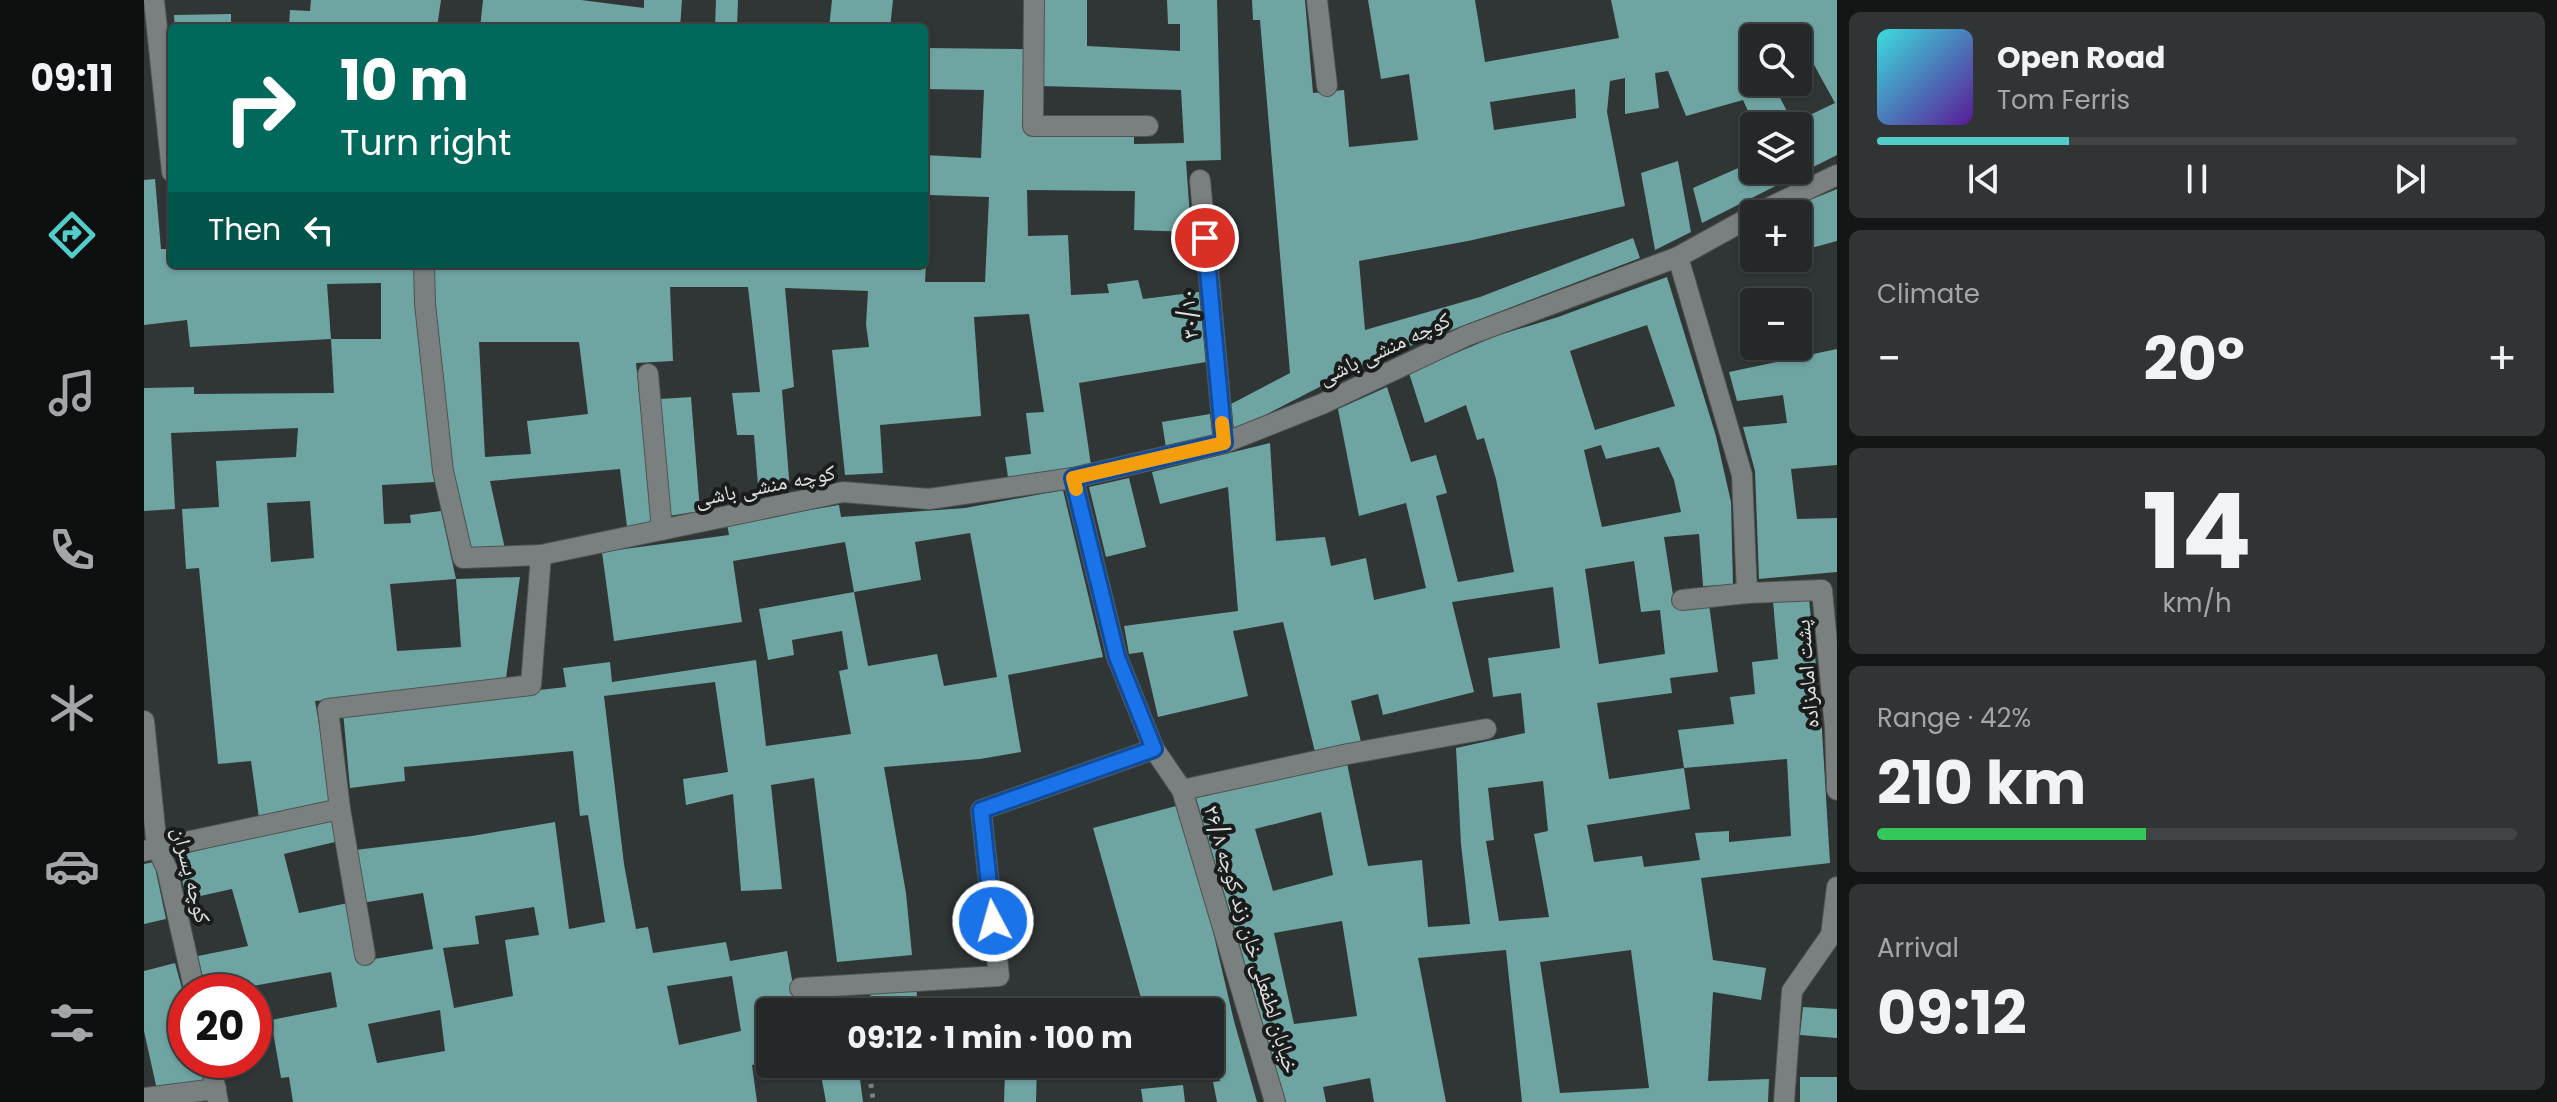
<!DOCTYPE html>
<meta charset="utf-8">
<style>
body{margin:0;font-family:Poppins,"Noto Naskh Arabic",sans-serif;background:#303434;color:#f1f3f6;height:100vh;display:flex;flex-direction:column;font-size:30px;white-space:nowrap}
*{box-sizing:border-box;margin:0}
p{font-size:26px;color:#a3a6a8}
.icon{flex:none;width:44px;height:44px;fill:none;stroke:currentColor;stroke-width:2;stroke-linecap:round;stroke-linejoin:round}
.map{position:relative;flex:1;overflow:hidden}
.drawer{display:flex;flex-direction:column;gap:12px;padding:12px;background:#141616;width:720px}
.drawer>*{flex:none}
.top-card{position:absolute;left:24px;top:24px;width:760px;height:244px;border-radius:8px;box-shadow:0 2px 6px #0004,0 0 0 2px #414445;background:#00695c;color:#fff;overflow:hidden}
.fabs{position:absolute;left:1596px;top:24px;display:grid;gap:16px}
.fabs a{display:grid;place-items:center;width:72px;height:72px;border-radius:8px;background:#242828;box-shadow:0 2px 6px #0004,0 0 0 2px #414445;font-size:40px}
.speed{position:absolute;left:24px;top:974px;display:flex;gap:16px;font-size:40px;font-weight:700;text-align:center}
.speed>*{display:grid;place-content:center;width:104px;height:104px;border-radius:50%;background:#242828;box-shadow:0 2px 6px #0004,0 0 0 2px #414445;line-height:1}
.speed .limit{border:12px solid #d22;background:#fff;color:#111}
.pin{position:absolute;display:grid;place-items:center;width:68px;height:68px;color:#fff;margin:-34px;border:4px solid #fff;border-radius:50%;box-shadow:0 2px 8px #0007}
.me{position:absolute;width:88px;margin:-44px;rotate:354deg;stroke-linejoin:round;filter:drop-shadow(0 0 6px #0008)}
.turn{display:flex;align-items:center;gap:28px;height:168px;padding:0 40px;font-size:36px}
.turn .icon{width:104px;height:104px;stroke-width:2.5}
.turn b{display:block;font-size:56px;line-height:68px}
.then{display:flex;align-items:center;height:76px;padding:0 40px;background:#0003;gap:16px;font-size:30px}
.big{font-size:60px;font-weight:700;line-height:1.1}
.drawer .widget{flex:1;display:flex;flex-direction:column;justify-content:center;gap:12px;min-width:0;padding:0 28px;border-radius:12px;background:#303434}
.drawer .dial{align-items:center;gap:0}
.dial b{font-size:104px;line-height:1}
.song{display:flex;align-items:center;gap:24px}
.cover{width:96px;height:96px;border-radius:12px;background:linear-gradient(135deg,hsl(180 70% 55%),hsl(270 70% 35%))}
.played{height:8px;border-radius:4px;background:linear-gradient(90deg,#53cdca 30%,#414445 30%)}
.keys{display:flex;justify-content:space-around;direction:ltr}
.heat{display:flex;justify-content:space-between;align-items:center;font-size:44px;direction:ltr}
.charge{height:12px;border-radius:6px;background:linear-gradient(90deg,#34c759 42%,#414445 0)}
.trip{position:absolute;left:612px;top:998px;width:468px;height:80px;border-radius:8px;background:#242828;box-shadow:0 2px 6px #0004,0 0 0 2px #414445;font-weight:700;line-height:80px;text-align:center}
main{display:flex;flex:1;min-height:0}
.tab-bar{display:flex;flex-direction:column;width:144px;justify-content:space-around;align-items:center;background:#0e1010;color:#a3a6a8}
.tab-bar .icon{width:56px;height:56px}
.tab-bar .active{color:#53cdca}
.tab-bar b{font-size:36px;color:#f1f3f6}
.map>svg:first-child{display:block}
</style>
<main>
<nav class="tab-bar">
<b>09:11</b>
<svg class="icon active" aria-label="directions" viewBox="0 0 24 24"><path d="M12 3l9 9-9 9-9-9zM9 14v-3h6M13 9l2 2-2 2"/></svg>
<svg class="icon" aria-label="music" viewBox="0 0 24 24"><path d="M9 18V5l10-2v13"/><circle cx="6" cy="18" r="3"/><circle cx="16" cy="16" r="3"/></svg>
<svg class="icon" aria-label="phone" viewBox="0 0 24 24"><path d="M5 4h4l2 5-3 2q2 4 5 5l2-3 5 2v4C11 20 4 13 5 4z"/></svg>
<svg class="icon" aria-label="climate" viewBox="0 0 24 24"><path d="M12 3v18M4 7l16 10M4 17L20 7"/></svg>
<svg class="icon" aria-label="car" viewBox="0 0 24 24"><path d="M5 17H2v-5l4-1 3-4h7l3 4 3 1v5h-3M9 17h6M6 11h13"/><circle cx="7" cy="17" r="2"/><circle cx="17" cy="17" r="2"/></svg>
<svg class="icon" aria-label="filters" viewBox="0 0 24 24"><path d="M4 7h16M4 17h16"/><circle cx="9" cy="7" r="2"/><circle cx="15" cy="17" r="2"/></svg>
</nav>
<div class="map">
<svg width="1693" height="1102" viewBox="0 0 1693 1102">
<rect width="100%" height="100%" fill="#303535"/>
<g fill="#6ea4a2" fill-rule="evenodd">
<path d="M 167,0 L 297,0 L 293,28 L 145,28 L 146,10 L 166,11 Z"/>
<path d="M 339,0 L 437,0 L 500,8 L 500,0 L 538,0 L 536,28 L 336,28 Z"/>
<path d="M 572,0 L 594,0 L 593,28 L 571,28 Z"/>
<path d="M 688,0 L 749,0 L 746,28 L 685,28 Z"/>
<path d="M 899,0 L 943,0 L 943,46 L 1036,51 L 1036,24 L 1024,24 L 1023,0 L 1073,0 L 1077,160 L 1042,161 L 1047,232 L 990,230 L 991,191 L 883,190 L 884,236 L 924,235 L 927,295 L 965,293 L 963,284 L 994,280 L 999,299 L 1055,292 L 1062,362 L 935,383 L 947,465 L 864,477 L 861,457 L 887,454 L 882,413 L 900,412 L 885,314 L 830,317 L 837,416 L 736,425 L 739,473 L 701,475 L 688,350 L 725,347 L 722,324 L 724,291 L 641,288 L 650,387 L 638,390 L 646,491 L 615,498 L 610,435 L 593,435 L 588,393 L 616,392 L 604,287 L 526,287 L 529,361 L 492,363 L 508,522 L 483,527 L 476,469 L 346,481 L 361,549 L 325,550 L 306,460 L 288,264 L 782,264 L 781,282 L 841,282 L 845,197 L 785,195 L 783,247 L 780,247 L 780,155 L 837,158 L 840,90 L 780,89 L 780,48 L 879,49 L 882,130 L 990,132 L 990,144 L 1040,143 L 1037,90 L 897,86 ZM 335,342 L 435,342 L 444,414 L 383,421 L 387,454 L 341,457 Z"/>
<path d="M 1108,0 L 1161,0 L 1169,93 L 1200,90 L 1205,147 L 1274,140 L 1265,74 L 1237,79 L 1224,0 L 1331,0 L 1341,62 L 1475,38 L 1467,0 L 1693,0 L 1693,155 L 1558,223 L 1549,188 L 1610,161 L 1610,170 L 1654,170 L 1654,126 L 1611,126 L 1599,100 L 1542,116 L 1524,71 L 1511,73 L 1515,108 L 1481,114 L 1481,78 L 1466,81 L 1463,112 L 1481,206 L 1324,241 L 1215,261 L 1221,330 L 1336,297 L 1489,238 L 1496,258 L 1224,362 L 1090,431 L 1087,404 L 1146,373 L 1116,20 L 1109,20 ZM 1610,38 L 1654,38 L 1654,65 L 1669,63 L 1691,103 L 1649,123 L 1628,82 L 1610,82 ZM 1431,89 L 1432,118 L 1350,130 L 1346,102 Z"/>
<path d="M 87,14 L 87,28 L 31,28 L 30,15 Z"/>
<path d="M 1534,161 L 1547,232 L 1511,250 L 1497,173 Z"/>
<path d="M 11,179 L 17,249 L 28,249 L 28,264 L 271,264 L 280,389 L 291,482 L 238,485 L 240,524 L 267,523 L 266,515 L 297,511 L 312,579 L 376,577 L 361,685 L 171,701 L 189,803 L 115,818 L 107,761 L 74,764 L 55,568 L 42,569 L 38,509 L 75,507 L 72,461 L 152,457 L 154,428 L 27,433 L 31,509 L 0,511 L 0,388 L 50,387 L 50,394 L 190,393 L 187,339 L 46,347 L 43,320 L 0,325 L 0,180 ZM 237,283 L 237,339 L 187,339 L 183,284 ZM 166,501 L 170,558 L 127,562 L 123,503 ZM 312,579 L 317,647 L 253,651 L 246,584 Z"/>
<path d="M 1693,189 L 1693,241 L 1656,251 L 1654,214 L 1643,214 L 1641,210 Z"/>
<path d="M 1523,277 L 1572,436 L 1587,502 L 1589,585 L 1559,586 L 1555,534 L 1520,537 L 1531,608 L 1565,604 L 1574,672 L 1526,678 L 1528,693 L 1453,703 L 1465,779 L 1540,768 L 1546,809 L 1443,825 L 1450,862 L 1498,856 L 1500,867 L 1556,860 L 1551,833 L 1585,831 L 1585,842 L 1647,836 L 1643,759 L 1540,768 L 1534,730 L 1590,724 L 1586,697 L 1611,694 L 1608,662 L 1634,659 L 1629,601 L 1665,599 L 1677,714 L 1686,863 L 1557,878 L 1569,960 L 1622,968 L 1617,1000 L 1569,992 L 1564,1081 L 1625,1079 L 1624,1102 L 1378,1102 L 1362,950 L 1274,958 L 1302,1102 L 1230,1102 L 1226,1078 L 1179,1087 L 1182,1102 L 1142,1102 L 1052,798 L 1203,763 L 1224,866 L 1278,860 L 1284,927 L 1326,924 L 1317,844 L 1312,748 L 1381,733 L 1377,693 L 1349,697 L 1344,658 L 1416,648 L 1409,587 L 1308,602 L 1330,692 L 1239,715 L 1234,694 L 1207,701 L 1217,742 L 1171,752 L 1139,622 L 1089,631 L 1104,696 L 1014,717 L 999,652 L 985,654 L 980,626 L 1094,611 L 1084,487 L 1016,504 L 1008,472 L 1126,443 L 1132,541 L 1181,537 L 1187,566 L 1222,558 L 1230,600 L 1282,588 L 1262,503 L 1215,516 L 1194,409 L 1243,387 L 1267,462 L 1292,455 L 1303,493 L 1292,496 L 1314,582 L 1370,572 L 1352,479 L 1340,438 L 1333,440 L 1322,405 L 1281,423 L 1265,373 L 1352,336 L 1414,317 ZM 1503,325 L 1531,406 L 1451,430 L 1426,351 ZM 1457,445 L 1462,459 L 1515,447 L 1530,480 L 1537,512 L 1458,527 L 1440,450 ZM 1490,561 L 1497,612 L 1516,610 L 1521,654 L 1455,664 L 1441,569 ZM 1399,781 L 1404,831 L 1390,834 L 1405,917 L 1355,921 L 1342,841 L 1350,840 L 1344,788 ZM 1177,812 L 1189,875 L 1129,891 L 1111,829 ZM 1198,921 L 1213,1016 L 1150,1024 L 1130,933 ZM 1487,950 L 1505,1088 L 1416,1093 L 1396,962 Z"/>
<path d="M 1693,349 L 1693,465 L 1647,469 L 1653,519 L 1693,518 L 1693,572 L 1615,579 L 1611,471 L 1599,427 L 1643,423 L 1639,395 L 1593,401 L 1585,372 Z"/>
<path d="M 547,397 L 556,511 L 525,516 L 516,399 Z"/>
<path d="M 1066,414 L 1069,441 L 1022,448 L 1018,422 Z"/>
<path d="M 985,478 L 1002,547 L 962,557 L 945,487 Z"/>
<path d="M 919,490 L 959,657 L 864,675 L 877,752 L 836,759 L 740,767 L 762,893 L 768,955 L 693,962 L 670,778 L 627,785 L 638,889 L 597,891 L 589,794 L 542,805 L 539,779 L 584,772 L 571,682 L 460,696 L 480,864 L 492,929 L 504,927 L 509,953 L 582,942 L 586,961 L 643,951 L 651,997 L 687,995 L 688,1012 L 626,1012 L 626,1061 L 608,1065 L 613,1102 L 149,1102 L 145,1077 L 137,1078 L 127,1020 L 193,1007 L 187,972 L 103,987 L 104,992 L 62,992 L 54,956 L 104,946 L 88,889 L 43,899 L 32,856 L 190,817 L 195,841 L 140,854 L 155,913 L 204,903 L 213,962 L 289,949 L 279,893 L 218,903 L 211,850 L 328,836 L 411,822 L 425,929 L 461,922 L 444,815 L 436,816 L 429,751 L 260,767 L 261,781 L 206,788 L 199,712 L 422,687 L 419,668 L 466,662 L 468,682 L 612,660 L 622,746 L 707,734 L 695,671 L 704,669 L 698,631 L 648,640 L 650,655 L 624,660 L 615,609 L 710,592 L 724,666 L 793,654 L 800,686 L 853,677 L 826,533 L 771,542 L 777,580 L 710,592 L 701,542 L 589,561 L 598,622 L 470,641 L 458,552 L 585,535 L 583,524 L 695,505 L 697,517 L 821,508 ZM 390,907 L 395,935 L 361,940 L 369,996 L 310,1008 L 299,948 L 335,944 L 331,916 ZM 588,976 L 597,1031 L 535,1045 L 523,986 ZM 296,1010 L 301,1051 L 233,1063 L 224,1024 Z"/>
<path d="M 1032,806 L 1067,923 L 1090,1021 L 1113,1102 L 1073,1102 L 1069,1082 L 1076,1081 L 1066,1039 L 1066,1012 L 985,1012 L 982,1001 L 997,998 L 949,828 Z"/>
<path d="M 10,862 L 22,919 L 0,924 L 0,864 Z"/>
<path d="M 31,963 L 42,1003 L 42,1060 L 57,1060 L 63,1084 L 13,1090 L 0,1031 L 0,971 Z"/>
<path d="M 772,987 L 775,1012 L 728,1012 L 726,991 Z"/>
<path d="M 1659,1007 L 1693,1009 L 1693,1038 L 1656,1035 Z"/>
<path d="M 675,1064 L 714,1064 L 719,1102 L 682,1102 Z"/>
<path d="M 732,1064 L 893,1064 L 892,1102 L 860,1102 L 861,1073 L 778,1076 L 777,1067 L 733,1070 Z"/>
<rect x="1656" y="1077" width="37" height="25"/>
<path d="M 1039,1085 L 1041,1102 L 999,1102 L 997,1089 Z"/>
</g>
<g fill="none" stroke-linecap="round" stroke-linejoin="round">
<g stroke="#4f5453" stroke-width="22">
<g id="minor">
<path d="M 10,0 L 28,172"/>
<path d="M 890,0 L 889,126 L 1004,126"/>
<path d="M 1173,0 L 1183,86"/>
<path d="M 1056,180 L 1080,443"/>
<path d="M 1612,214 L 1693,175"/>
<path d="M 1534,257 L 1598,475 L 1603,593 L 1678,590 L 1691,728 L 1693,790"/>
<path d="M 280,264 L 281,304 L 299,471 L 319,558 L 397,555"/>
<path d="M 504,374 L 518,530"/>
<path d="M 929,478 L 973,657 L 1010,749 L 1038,790 L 1131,1102"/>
<path d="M 1538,600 L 1603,593"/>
<path d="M 0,721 L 13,848 L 23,869 L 51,992"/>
<path d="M 1038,790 L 1204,754 L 1342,729"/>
<path d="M 196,809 L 221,955"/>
<path d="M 0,851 L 196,809 L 184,709 L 387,685 L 397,555 L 699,492 L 785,499 L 929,478 L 1080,443 L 1178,404 L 1322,336 L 1534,257 L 1610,215"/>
<path d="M 656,988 L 855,976 L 837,810 L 1010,749"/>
<path d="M 66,1060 L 74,1102"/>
<path d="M 0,1098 L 72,1089"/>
<path d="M 1640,1102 L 1648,991 L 1687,935 L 1693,887"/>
</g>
</g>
<path stroke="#7c8181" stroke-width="5" stroke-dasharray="4 6" stroke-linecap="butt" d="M 724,1064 L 729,1099"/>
<use href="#minor" stroke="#7a807f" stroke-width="20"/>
</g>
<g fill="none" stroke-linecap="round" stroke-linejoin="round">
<g stroke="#114b97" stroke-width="20">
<path id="route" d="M 849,921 L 837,810 L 1010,749 L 973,657 L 929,478 L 1080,443 L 1061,238"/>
</g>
<use href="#route" stroke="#1a73e8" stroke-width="14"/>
<path stroke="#f59e0b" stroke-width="14" d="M 932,489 L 929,478 L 1080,443 L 1078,423"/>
</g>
<g text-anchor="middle" stroke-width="8" stroke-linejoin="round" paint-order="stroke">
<g font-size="22" fill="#dee1e1" stroke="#1a1c1c">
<text transform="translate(1044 314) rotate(-95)" y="8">۳۰/۱۰</text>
<text transform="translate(1240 348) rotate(-25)" y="8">کوچه منشی باشی</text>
<text transform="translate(621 485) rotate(-11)" y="8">کوچه منشی باشی</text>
<text transform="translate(1662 674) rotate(-95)" y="8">پشت امامزاده</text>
<text transform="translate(48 875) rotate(76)" y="8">کوچه پسران</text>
<text transform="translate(1108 939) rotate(73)" y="8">خیابان لطفعلی خان زند کوچه ۲۶/۸</text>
</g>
</g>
</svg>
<div class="fabs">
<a><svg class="icon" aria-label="search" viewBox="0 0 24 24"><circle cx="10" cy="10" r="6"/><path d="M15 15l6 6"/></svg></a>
<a><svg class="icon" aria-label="layers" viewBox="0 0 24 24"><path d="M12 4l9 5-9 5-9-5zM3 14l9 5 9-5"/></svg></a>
<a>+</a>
<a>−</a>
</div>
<div class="speed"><div class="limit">20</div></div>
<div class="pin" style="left:1061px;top:238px;background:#d93025"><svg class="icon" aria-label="arrive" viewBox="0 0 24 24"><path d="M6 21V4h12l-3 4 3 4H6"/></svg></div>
<svg class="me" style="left:849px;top:921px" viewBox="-20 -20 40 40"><circle r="17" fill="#1a73e8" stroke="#fff" stroke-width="3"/><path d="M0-11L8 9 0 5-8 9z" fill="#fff"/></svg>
<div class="trip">09:12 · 1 min · 100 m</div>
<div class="top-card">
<div class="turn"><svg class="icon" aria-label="right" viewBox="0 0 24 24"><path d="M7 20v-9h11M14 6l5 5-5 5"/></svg><div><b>10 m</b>Turn right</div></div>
<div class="then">Then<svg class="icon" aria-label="left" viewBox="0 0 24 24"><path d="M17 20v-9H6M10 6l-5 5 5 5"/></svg></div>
</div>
</div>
<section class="drawer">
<div class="widget">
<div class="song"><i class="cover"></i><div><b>Open Road</b><p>Tom Ferris</p></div></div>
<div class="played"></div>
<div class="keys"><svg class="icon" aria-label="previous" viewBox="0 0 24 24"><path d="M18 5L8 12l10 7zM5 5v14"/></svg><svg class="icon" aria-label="pause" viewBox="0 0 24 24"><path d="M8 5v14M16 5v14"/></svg><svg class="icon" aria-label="next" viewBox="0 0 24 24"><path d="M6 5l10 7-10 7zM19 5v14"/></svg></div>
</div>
<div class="widget"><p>Climate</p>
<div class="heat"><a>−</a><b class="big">20°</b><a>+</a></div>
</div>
<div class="widget dial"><b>14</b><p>km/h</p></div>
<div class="widget"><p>Range · 42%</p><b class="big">210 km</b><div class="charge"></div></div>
<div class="widget"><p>Arrival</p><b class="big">09:12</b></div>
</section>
</main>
